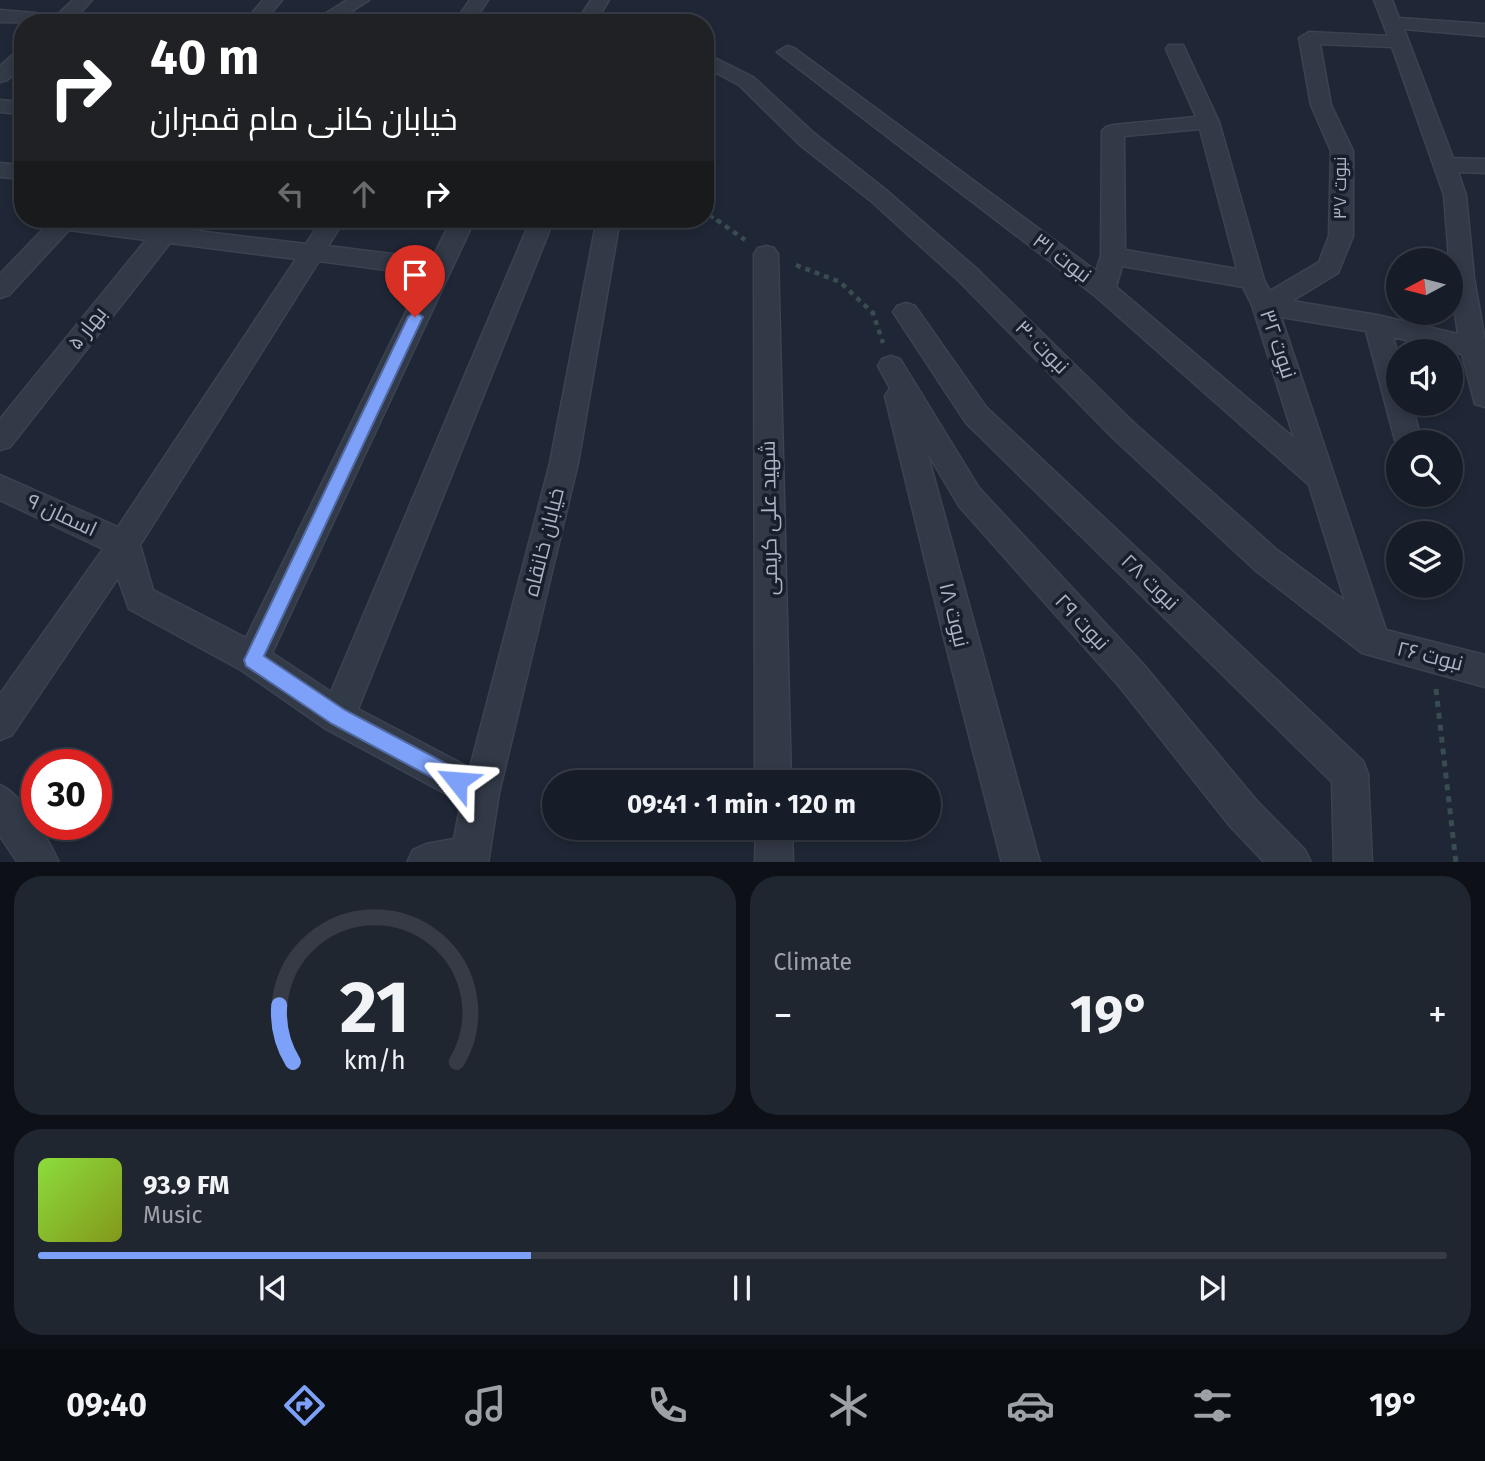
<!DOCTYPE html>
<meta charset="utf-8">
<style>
body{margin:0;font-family:"Fira Sans",Cairo,sans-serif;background:#202630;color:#f1f3f6;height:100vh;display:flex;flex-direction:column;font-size:26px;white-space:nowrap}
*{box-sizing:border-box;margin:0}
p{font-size:23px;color:#9ea2a8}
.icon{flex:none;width:38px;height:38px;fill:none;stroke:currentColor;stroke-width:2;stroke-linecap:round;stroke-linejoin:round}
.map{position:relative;height:862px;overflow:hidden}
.drawer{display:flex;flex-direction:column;gap:14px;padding:14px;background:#0d1016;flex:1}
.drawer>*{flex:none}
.banner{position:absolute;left:14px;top:14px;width:700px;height:214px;border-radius:28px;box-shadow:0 4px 10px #0003,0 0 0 2px #363b45;background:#202124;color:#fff;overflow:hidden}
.needle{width:46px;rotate:263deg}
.controls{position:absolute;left:1386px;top:248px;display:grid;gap:14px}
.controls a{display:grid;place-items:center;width:77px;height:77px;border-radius:50%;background:#171d28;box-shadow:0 4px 10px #0003,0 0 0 2px #363b45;font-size:35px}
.speed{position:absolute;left:21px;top:749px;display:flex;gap:14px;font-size:35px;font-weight:700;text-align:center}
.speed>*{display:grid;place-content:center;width:91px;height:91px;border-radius:50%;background:#171d28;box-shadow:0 4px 10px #0003,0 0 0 2px #363b45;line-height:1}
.speed .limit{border:10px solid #d22;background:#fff;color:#111}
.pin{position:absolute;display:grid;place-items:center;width:60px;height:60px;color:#fff;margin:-72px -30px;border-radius:50% 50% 50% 0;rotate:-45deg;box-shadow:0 0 7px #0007}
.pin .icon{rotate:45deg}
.me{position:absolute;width:77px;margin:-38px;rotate:298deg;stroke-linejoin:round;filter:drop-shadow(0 0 5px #0008)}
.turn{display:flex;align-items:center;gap:24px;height:147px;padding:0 21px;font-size:32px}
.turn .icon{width:91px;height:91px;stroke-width:2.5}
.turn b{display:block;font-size:49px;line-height:60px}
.lanes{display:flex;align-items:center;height:66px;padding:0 21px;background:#0003;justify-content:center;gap:35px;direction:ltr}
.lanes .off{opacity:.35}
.big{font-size:52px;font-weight:700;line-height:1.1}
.drawer .tile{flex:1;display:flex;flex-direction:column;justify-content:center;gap:10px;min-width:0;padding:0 24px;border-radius:28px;background:#202630}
.drawer .dial{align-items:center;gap:0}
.dial svg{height:182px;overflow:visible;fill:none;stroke:#363b45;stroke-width:7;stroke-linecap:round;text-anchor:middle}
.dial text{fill:#f1f3f6;stroke:none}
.song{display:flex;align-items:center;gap:21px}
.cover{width:84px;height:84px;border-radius:10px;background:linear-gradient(135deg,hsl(90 70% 55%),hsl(70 70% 35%))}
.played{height:7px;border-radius:4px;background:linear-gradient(90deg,#7da1f8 35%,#363b45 35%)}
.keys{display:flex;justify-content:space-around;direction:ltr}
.heat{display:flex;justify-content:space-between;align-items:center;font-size:38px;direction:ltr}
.drawer .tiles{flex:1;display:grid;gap:14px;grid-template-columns:1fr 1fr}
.tile:last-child{grid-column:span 2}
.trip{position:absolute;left:542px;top:770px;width:399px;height:70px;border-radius:35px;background:#171d28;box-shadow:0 4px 10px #0003,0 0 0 2px #363b45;font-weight:700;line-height:70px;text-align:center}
.dock{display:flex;height:112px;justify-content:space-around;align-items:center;background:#090c10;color:#9ea2a8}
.dock .icon{width:49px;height:49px}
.dock .on{color:#7da1f8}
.dock b{font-size:32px;color:#f1f3f6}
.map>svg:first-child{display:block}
</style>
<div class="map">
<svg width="1485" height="863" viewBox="0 0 1485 863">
<rect width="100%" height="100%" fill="#1f2736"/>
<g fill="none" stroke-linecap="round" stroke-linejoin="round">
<g stroke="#3c4250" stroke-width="3">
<g id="street">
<path d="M 73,0 L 92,0 L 71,23 L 0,22 L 0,10 L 57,15 Z"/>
<path d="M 263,0 L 282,0 L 263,23 L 244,23 Z"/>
<path d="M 347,0 L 369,0 L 334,23 L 311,23 Z"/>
<path d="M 470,0 L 488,0 L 473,23 L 454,23 Z"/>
<path d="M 591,0 L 609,0 L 595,23 L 576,23 Z"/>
<path d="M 1374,0 L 1392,0 L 1399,18 L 1485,24 L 1485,36 L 1404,29 L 1453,158 L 1485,159 L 1485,173 L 1458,172 L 1466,195 L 1474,278 L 1485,341 L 1485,407 L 1475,404 L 1462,354 L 1393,337 L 1398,355 L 1398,404 L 1412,404 L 1422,443 L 1398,443 L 1398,451 L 1366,331 L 1281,317 L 1386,630 L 1485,655 L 1485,687 L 1362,653 L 1255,570 L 1114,439 L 960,282 L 871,201 L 799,144 L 739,85 L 705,67 L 705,53 L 753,77 L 815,134 L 887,191 L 978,270 L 1134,423 L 1277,550 L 1345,601 L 1309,485 L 1094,295 L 777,52 L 787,46 L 794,48 L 1096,271 L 1101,256 L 1102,131 L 1106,127 L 1113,125 L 1196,117 L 1166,49 L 1169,45 L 1183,45 L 1219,122 L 1264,280 L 1270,291 L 1319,262 L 1329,236 L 1331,151 L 1311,105 L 1299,38 L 1309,32 L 1388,36 ZM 1320,44 L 1392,47 L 1444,195 L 1451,285 L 1458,334 L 1377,315 L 1292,301 L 1338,273 L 1353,236 L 1353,151 L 1331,105 ZM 1200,129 L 1237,269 L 1125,250 L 1124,136 ZM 1122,266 L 1243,287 L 1252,305 L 1294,438 L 1116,287 Z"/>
<path d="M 23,50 L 23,66 L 7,80 L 0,82 L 0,66 L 16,52 Z"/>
<path d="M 0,100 L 23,102 L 23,114 L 0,112 Z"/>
<path d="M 0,163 L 23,165 L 23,179 L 0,177 Z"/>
<path d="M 53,219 L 99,219 L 158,226 L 164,219 L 182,219 L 185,223 L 181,229 L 306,244 L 322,219 L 345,219 L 328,246 L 432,259 L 452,219 L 475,219 L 272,653 L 331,692 L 531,219 L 554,219 L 358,709 L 470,768 L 550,463 L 597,219 L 620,219 L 578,463 L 499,793 L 488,863 L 407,863 L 413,850 L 426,844 L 454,839 L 461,802 L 326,729 L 241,670 L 129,609 L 118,578 L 12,735 L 0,740 L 0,694 L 103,549 L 0,500 L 0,475 L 118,527 L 296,259 L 170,243 L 10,447 L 0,450 L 0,419 L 146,240 L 69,230 L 9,295 L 0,298 L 0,274 ZM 319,261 L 424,275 L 246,638 L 153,590 L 140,545 Z"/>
<path d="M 766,246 L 774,248 L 778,254 L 791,782 L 755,782 L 754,254 L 758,248 Z"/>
<path d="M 906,303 L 915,306 L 986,407 L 1363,761 L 1368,774 L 1372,863 L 1334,863 L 1332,782 L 966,423 L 893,312 L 897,306 Z"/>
<path d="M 891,356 L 900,359 L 979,488 L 1143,664 L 1256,800 L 1305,850 L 1311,863 L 1265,863 L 1230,826 L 1119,686 L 959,506 L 927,452 L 1040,863 L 1002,863 L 945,642 L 885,396 L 890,388 L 878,366 L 882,359 Z"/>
<path d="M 0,785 C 22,794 49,840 59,863 L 18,863 L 0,836 Z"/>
<path d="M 756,828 L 792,828 L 793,863 L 755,863 Z"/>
</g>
</g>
<path stroke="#394c50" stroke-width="3.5" stroke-dasharray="3.5 3.5" stroke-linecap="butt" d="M 705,212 L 719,222"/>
<g stroke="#394c50" stroke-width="4.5" stroke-dasharray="5 5" stroke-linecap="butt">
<path d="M 717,220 L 745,240"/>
<path d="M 796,265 L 840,282 L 873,313 L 883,343"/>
</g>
<path stroke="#394c50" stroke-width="5" stroke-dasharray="6 6" stroke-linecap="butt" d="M 1436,689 L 1456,863"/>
<use href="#street" fill="#323947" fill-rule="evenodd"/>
</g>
<path fill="#7da1f8" stroke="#5169a1" stroke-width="2" d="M 415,312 L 423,317 L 264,656 L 345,710 L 464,773 L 467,781 L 464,788 L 457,791 L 332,724 L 246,666 L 244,660 L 408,317 Z"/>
<g text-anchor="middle" stroke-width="7" stroke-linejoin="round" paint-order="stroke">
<g font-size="18" fill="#acb3c4" stroke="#181e2b">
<text transform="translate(1340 188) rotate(-90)" y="6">نبوت ۳۷</text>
</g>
<g font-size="21" fill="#acb3c4" stroke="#181e2b">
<text transform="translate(1062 258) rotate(37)" y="7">نبوت ۳۱</text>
<text transform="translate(87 328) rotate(-52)" y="7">بهار ۵</text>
<text transform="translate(1278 344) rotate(71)" y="7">نبوت ۳۲</text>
<text transform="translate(1042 347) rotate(45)" y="7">نبوت ۳۰</text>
<text transform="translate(62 515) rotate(25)" y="7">اسمان ۹</text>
<text transform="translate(769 518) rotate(-91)" y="7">شهید علی کریمی</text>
<text transform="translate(544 542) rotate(-76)" y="7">خیابان خانقاه</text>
<text transform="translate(1150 582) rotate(44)" y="7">نبوت ۲۸</text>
<text transform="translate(954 615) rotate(76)" y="7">نبوت ۱۸</text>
<text transform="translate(1082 622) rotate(47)" y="7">نبوت ۲۹</text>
<text transform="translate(1430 656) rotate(14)" y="7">نبوت ۲۶</text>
</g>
</g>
</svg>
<div class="controls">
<a><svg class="needle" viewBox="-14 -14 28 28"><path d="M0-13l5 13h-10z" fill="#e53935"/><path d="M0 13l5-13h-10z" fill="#9ea2a8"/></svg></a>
<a><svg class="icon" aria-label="sound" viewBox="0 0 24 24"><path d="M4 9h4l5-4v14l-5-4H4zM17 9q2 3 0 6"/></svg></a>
<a><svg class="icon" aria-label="search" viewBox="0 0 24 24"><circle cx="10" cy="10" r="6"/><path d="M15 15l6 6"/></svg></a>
<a><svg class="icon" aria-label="layers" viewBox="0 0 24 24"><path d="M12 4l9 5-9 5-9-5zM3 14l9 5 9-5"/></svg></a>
</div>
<div class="speed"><div class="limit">30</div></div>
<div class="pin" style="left:415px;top:317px;background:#d93025"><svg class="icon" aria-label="arrive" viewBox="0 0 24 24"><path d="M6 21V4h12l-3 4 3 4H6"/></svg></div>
<svg class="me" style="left:457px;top:781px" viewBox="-20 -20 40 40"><path d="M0-17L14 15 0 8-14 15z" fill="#7da1f8" stroke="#fff" stroke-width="4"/></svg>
<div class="trip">09:41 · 1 min · 120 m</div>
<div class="banner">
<div class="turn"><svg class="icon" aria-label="right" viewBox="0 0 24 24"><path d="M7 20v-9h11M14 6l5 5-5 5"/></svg><div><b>40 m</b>خیابان کانی مام قمبران</div></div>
<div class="lanes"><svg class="icon off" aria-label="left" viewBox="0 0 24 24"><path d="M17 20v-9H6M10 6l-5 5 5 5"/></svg><svg class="icon off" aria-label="ahead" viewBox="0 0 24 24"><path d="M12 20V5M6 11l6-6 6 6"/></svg><svg class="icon" aria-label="right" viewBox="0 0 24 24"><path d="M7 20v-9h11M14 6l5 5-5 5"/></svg></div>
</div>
</div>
<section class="drawer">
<div class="tiles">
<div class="tile dial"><svg viewBox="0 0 100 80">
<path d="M14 69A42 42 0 1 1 86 69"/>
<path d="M14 69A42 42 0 0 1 8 44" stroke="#7da1f8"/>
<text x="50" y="56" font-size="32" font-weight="700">21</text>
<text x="50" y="72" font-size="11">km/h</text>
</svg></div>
<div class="tile"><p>Climate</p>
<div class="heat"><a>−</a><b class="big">19°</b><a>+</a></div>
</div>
<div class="tile">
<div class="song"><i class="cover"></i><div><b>93.9 FM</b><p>Music</p></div></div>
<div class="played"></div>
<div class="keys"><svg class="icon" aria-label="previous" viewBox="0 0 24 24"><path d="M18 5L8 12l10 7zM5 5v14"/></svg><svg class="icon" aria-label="pause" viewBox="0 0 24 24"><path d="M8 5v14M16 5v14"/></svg><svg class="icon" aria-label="next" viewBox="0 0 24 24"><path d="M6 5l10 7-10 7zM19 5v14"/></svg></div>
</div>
</div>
</section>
<nav class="dock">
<b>09:40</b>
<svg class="icon on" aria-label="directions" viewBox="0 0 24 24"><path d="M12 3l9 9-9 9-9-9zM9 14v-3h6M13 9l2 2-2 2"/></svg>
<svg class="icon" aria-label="music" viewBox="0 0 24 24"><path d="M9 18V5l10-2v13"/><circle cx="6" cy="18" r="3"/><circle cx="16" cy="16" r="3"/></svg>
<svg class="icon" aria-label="phone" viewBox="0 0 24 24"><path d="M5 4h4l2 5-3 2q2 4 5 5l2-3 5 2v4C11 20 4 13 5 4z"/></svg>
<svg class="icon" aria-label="climate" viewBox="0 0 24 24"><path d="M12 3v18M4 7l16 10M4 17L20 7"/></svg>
<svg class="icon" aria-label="car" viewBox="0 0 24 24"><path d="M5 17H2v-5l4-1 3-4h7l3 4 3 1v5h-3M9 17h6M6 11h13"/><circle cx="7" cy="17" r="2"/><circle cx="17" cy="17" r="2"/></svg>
<svg class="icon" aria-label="filters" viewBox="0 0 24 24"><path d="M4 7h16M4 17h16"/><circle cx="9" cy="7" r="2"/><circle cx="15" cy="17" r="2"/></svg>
<b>19°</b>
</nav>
